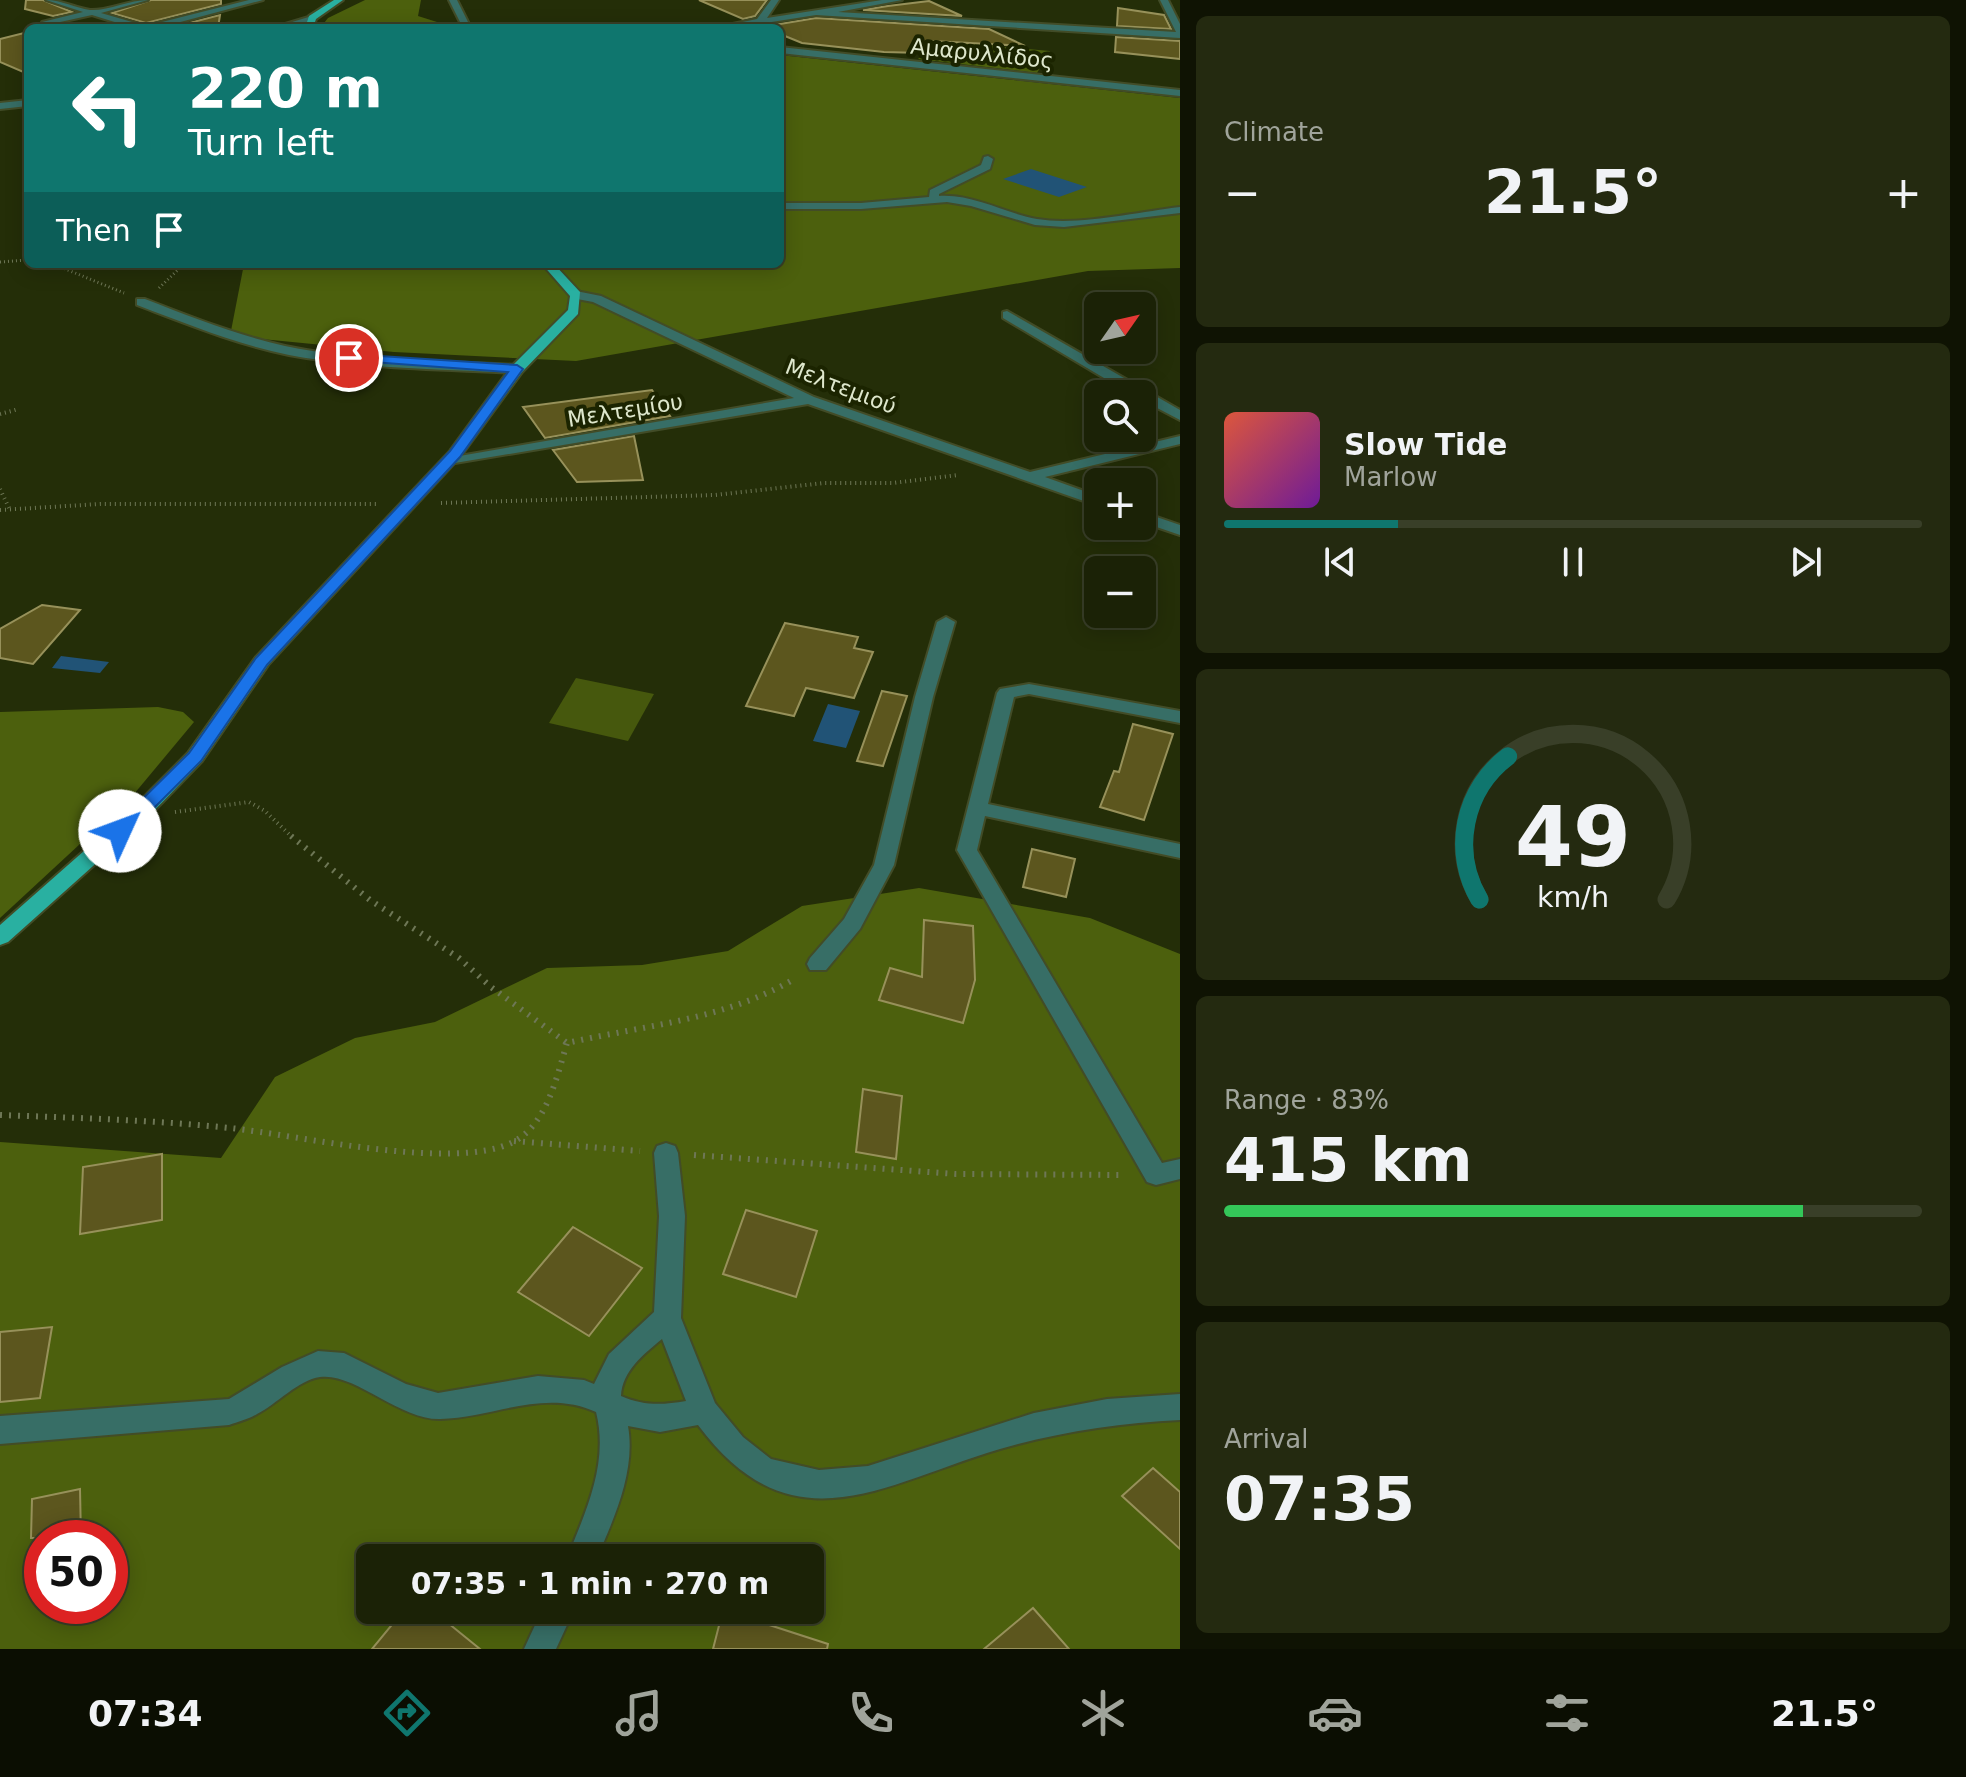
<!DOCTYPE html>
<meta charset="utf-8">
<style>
body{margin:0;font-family:"DejaVu Sans",sans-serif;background:#242a10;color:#f1f3f6;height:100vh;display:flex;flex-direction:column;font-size:30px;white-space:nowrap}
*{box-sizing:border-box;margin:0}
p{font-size:26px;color:#a0a49b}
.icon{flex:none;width:44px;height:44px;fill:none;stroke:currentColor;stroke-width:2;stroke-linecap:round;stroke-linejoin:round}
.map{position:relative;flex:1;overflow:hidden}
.side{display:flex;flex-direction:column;gap:16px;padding:16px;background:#0f1303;width:786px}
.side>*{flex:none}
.top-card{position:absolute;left:24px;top:24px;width:760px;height:244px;border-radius:12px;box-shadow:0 4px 20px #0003,0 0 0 2px #393f28;background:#0f766e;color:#fff;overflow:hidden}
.needle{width:52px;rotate:56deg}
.tools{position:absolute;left:1084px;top:292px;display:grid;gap:16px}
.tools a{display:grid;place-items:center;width:72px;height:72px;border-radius:12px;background:#1b2206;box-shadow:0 4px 20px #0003,0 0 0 2px #393f28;font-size:40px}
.speed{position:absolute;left:24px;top:1520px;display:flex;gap:16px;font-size:40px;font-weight:700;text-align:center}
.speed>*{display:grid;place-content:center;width:104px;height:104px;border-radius:50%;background:#1b2206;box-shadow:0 4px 20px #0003,0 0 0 2px #393f28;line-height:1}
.speed .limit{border:12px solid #d22;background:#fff;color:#111}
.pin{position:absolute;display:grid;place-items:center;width:68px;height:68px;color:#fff;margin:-34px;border:4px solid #fff;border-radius:50%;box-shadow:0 2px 8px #0007}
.me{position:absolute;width:88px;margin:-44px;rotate:47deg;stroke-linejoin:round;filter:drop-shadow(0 0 6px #0008)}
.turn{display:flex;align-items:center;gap:28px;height:168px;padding:0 32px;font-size:36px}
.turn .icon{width:104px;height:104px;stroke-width:2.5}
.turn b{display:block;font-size:56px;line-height:68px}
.then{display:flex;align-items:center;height:76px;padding:0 32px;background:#0003;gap:16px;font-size:30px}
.big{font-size:60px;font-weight:800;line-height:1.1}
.side .widget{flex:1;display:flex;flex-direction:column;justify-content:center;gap:12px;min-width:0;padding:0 28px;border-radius:12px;background:#242a10}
.side .dial{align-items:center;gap:0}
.dial svg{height:208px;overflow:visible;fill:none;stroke:#393f28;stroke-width:7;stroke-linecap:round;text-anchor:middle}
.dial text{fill:#f1f3f6;stroke:none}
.song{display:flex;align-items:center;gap:24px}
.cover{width:96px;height:96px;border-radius:12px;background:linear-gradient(135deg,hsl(10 70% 55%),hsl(280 70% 35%))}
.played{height:8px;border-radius:4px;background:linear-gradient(90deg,#0f766e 25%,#393f28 25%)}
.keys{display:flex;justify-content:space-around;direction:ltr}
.heat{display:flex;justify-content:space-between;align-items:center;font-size:44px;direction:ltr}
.charge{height:12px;border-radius:6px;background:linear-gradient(90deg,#34c759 83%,#393f28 0)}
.trip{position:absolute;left:356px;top:1544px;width:468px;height:80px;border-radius:12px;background:#1b2206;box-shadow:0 4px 20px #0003,0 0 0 2px #393f28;font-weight:800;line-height:80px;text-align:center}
.tab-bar{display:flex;height:128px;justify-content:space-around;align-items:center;background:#0b0e02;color:#a0a49b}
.tab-bar .icon{width:56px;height:56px}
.tab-bar .current{color:#0f766e}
.tab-bar b{font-size:36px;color:#f1f3f6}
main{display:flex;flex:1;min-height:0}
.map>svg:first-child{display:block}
</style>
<main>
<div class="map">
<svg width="1180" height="1649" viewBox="0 0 1180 1649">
<rect width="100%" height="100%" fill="#242e08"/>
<path fill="#46580d" d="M 576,678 L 654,694 L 628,741 L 549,723 Z"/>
<g fill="#4c600d" fill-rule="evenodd">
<path d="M 365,0 L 421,0 L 418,16 L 437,22 L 439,28 L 320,28 L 328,18 Z"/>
<path d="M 937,41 L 1050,51 L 1037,73 L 918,59 Z"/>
<path d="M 780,55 L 1180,98 L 1180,268 L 1088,271 L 576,361 L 394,352 L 230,336 L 244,264 L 780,264 Z"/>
<path d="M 158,707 L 183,712 L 194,722 L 134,794 L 0,918 L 0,712 Z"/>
<path d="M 919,888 L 1090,918 L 1180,954 L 1180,1649 L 0,1649 L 0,1142 L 221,1158 L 275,1077 L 355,1038 L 435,1022 L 547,968 L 642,965 L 728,951 L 802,906 ZM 42,1538 L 110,1538 L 110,1606 L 42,1606 ZM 370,1558 L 810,1558 L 810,1610 L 370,1610 Z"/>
</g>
<g fill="#215376">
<path d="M 1031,169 L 1087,187 L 1059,197 L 1003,179 Z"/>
<path d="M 61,656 L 109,662 L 100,673 L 52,668 Z"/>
<path d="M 828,704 L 860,711 L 846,748 L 813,741 Z"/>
</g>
<g fill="#5c561e" stroke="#97915a" stroke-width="2">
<path d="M 26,0 L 43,0 L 72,12 L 53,16 L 25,9 Z"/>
<path d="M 151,0 L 221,0 L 221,4 L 146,23 L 112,13 Z"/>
<path d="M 699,0 L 767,0 L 755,16 L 743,19 Z"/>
<path d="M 929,1 L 962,16 L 863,10 L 888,6 Z"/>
<path d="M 1118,8 L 1164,15 L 1171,29 L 1117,26 Z"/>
<path d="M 220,15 L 218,28 L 170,28 Z"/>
<path d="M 816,18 L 989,29 L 1025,46 L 932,41 L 922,53 L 884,52 L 802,43 L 780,34 L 780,28 L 762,27 Z"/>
<path d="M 28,32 L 28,74 L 0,62 L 0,39 Z"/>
<path d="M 1116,37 L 1180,41 L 1180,59 L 1115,52 Z"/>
<path d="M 652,390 L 670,416 L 545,438 L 523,407 Z"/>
<path d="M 634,436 L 643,480 L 577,482 L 553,450 Z"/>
<path d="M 42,605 L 80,610 L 33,664 L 0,658 L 0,629 Z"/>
<path d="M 785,623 L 858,637 L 854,648 L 873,652 L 854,698 L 806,688 L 794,716 L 746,706 Z"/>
<path d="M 882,691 L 907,696 L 883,766 L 857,761 Z"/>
<path d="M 1133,724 L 1173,734 L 1144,820 L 1100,807 L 1114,771 L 1119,772 Z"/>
<path d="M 1032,849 L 1075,859 L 1066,897 L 1023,887 Z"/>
<path d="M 924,920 L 973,926 L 975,980 L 963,1023 L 879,1000 L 890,968 L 922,977 Z"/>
<path d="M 863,1089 L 902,1096 L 896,1159 L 856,1152 Z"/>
<path d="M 162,1154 L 162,1220 L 80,1234 L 83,1167 Z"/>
<path d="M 746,1210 L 817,1231 L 796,1297 L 723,1274 Z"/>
<path d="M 573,1227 L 642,1268 L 589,1336 L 518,1292 Z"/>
<path d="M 52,1327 L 40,1398 L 0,1402 L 0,1332 Z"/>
<path d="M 1153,1468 L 1180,1492 L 1180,1549 L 1122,1496 Z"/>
<path d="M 80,1489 L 81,1538 L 31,1538 L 32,1499 Z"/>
<path d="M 1033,1608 L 1069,1649 L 984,1649 Z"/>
<path d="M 404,1610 L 432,1610 L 480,1649 L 372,1649 Z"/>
<path d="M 723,1610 L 828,1644 L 827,1649 L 713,1649 Z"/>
</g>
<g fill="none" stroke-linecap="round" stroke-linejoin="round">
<g stroke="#424c27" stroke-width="4">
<g id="minor">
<path d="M 46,0 C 62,0 75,8 90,10 C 108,11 129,0 148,0 L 101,13 L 146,26 L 249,0 L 263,0 L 158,28 L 134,28 L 92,15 L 42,26 L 42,22 L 83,12 Z"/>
<path d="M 449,0 L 457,0 L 471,28 L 463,28 Z"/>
<path d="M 771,0 L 779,0 L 767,18 L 882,0 L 902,0 L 838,12 L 1176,32 L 1160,0 L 1168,0 L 1180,24 L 1180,38 L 816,15 L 733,28 L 713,28 L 757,19 Z"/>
<path d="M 312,16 L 315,20 L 285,28 L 272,28 Z"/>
<path d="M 780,47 L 1180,90 L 1180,96 L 780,53 Z"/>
<path d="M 28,100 L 28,106 L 0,109 L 0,103 Z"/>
<path d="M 988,156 L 993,159 L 990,169 L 939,194 L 939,196 C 974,194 1004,213 1037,219 C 1079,226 1137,212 1180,207 L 1180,213 L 1064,227 L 1035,225 L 971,206 L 947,202 L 861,209 L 780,209 L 780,203 L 861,203 L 929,197 L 930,190 L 981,165 L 984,157 Z"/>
<path d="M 576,291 L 601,296 L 814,397 L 1030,472 L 1180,436 L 1180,444 L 1045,477 L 1098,496 L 1098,506 L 808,404 L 443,465 L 441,462 L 448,458 L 794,398 L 593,302 L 572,298 L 570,295 Z"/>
<path d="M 137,299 L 145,299 C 191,317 237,335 285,346 C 361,362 440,361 517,365 L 524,369 L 517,373 C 441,369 364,369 289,355 C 236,344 187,324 137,305 Z"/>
<path d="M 1007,311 L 1180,410 L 1180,420 L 1142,400 L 1142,394 L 1131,394 L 1003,318 L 1003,312 Z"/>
<path d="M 1142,512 L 1180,525 L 1180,535 L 1142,522 Z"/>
<path d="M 946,617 L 955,622 L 933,697 L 894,865 L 860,929 L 826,970 L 810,970 L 807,964 L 810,958 L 844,919 L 874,865 L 915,697 L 937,622 Z"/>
<path d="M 1029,684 L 1180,711 L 1180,723 L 1029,694 L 1014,697 L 988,804 L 1180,844 L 1180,858 L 985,816 L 977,850 L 1162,1163 L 1180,1159 L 1180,1179 L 1156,1185 L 1147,1182 L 957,850 L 997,693 L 1000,689 Z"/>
<path d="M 666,1143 L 675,1146 L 678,1153 L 685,1216 L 681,1318 L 715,1403 L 743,1437 L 771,1459 L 819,1470 L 868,1466 L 1034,1413 L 1107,1399 L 1180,1394 L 1180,1420 C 1119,1423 1059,1432 1000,1449 C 882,1484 792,1551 698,1425 L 660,1432 L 628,1426 C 636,1471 614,1518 597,1558 L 567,1558 C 586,1511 609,1463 596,1412 C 544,1388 493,1418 440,1419 C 400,1420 354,1372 320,1377 C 298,1380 277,1404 257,1414 C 249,1419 238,1422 229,1425 L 0,1444 L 0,1416 L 229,1399 L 282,1367 L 318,1351 L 344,1353 L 406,1384 L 438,1393 L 538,1376 L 584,1380 L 594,1384 L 609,1354 L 654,1312 L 659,1216 L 654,1153 L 657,1146 ZM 662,1339 L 686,1401 C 662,1405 644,1406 621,1396 C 622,1371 644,1354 662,1339 Z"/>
<path d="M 542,1610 L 574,1610 L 556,1649 L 524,1649 Z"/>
</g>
</g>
<g stroke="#424c27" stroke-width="4">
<g id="major">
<path d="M 334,0 L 343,0 L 316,19 L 313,28 L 305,28 L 309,16 Z"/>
<path d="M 542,264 L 554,264 L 580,292 L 578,314 L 522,372 L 460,457 L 268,665 L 202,761 L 149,816 L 8,942 L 0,945 L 0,925 L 135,806 L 188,753 L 256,657 L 450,451 L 512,366 L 568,310 L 570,296 Z"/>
</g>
</g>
<g stroke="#6e7756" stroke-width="3" stroke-dasharray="1 3" stroke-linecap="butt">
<path d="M 0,262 L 28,260"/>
<path d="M 53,264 L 124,293"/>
<path d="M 159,288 L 184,264"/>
</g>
<g stroke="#6e7756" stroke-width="4" stroke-dasharray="1 4" stroke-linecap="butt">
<path d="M 0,414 L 19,409"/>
<path d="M 0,489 L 10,510"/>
<path d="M 441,503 L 715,495 L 824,483 L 893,483 L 958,475"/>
<path d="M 0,510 L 100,504 L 379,504"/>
<path d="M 175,812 L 249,802 L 265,811 L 293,838"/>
</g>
<g stroke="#6e7756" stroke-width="6" stroke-dasharray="2 7" stroke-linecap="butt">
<path d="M 291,836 L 370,900 L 459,958 L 491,987 L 567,1043 C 646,1025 725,1020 796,978"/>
<path d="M 0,1115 C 77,1118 154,1120 230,1128 C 298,1135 454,1172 513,1142 C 547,1125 557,1076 567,1043"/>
<path d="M 514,1141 L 640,1151"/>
<path d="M 694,1155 L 956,1174 L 1123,1175"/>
</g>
<use href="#minor" fill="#376e66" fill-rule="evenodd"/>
<use href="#major" fill="#29b0a1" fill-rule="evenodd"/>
</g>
<path fill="#1a73e8" stroke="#114b97" stroke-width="2" d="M 349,354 L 517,365 L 523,369 L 460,457 L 267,665 L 201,761 L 127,835 L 114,835 L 111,831 L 114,827 L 189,753 L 256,658 L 450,451 L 508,372 L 345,360 L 343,358 Z"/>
<g text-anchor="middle" stroke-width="8" stroke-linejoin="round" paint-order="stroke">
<g font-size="22" fill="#dee7cc" stroke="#1b2400">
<text transform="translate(982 53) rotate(6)" y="8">Αμαρυλλίδος</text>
<text transform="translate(841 386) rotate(21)" y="8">Μελτεμιού</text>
<text transform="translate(625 410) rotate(-9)" y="8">Μελτεμίου</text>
</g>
</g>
</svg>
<div class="tools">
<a><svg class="needle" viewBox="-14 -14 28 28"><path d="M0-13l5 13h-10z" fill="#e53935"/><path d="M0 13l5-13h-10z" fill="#a0a49b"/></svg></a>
<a><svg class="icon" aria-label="search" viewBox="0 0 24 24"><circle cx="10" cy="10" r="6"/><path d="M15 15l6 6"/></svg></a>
<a>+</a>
<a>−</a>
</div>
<div class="speed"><div class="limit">50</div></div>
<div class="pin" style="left:349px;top:358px;background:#d93025"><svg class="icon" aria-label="arrive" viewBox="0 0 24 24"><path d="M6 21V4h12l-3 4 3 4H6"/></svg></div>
<svg class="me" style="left:120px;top:831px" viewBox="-20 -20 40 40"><circle r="19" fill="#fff"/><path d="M0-13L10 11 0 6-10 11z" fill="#1a73e8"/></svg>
<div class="trip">07:35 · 1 min · 270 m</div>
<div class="top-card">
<div class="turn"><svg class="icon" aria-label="left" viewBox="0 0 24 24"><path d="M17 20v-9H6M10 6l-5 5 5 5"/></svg><div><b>220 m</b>Turn left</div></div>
<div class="then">Then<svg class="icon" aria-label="arrive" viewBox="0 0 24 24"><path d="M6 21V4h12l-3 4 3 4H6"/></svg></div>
</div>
</div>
<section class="side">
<div class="widget"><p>Climate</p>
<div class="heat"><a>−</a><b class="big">21.5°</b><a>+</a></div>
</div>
<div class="widget">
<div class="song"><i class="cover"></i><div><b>Slow Tide</b><p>Marlow</p></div></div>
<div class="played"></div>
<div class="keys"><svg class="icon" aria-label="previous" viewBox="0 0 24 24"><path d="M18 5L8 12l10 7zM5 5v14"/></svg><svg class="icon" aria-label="pause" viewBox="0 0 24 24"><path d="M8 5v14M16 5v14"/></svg><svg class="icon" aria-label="next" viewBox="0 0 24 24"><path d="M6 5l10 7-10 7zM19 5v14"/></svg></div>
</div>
<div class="widget dial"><svg viewBox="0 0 100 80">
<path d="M14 69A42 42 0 1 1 86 69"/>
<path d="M14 69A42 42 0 0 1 25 14" stroke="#0f766e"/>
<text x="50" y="56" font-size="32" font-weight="700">49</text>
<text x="50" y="72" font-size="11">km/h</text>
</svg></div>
<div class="widget"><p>Range · 83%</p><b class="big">415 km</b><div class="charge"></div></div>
<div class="widget"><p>Arrival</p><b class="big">07:35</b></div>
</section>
</main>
<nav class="tab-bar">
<b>07:34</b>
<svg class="icon current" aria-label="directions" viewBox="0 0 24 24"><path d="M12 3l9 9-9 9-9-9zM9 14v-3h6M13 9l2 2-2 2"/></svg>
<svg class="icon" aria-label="music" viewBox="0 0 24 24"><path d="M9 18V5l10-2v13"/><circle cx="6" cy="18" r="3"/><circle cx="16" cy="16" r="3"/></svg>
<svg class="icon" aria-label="phone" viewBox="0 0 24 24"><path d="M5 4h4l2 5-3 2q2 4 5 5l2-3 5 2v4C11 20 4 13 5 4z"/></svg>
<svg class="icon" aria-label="climate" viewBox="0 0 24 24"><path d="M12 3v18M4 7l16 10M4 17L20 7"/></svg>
<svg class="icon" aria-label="car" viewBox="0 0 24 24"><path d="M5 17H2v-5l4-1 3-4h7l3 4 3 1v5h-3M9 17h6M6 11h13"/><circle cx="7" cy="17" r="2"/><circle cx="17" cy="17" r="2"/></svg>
<svg class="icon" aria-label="filters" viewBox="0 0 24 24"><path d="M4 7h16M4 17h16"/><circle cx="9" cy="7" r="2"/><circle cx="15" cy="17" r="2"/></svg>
<b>21.5°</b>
</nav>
